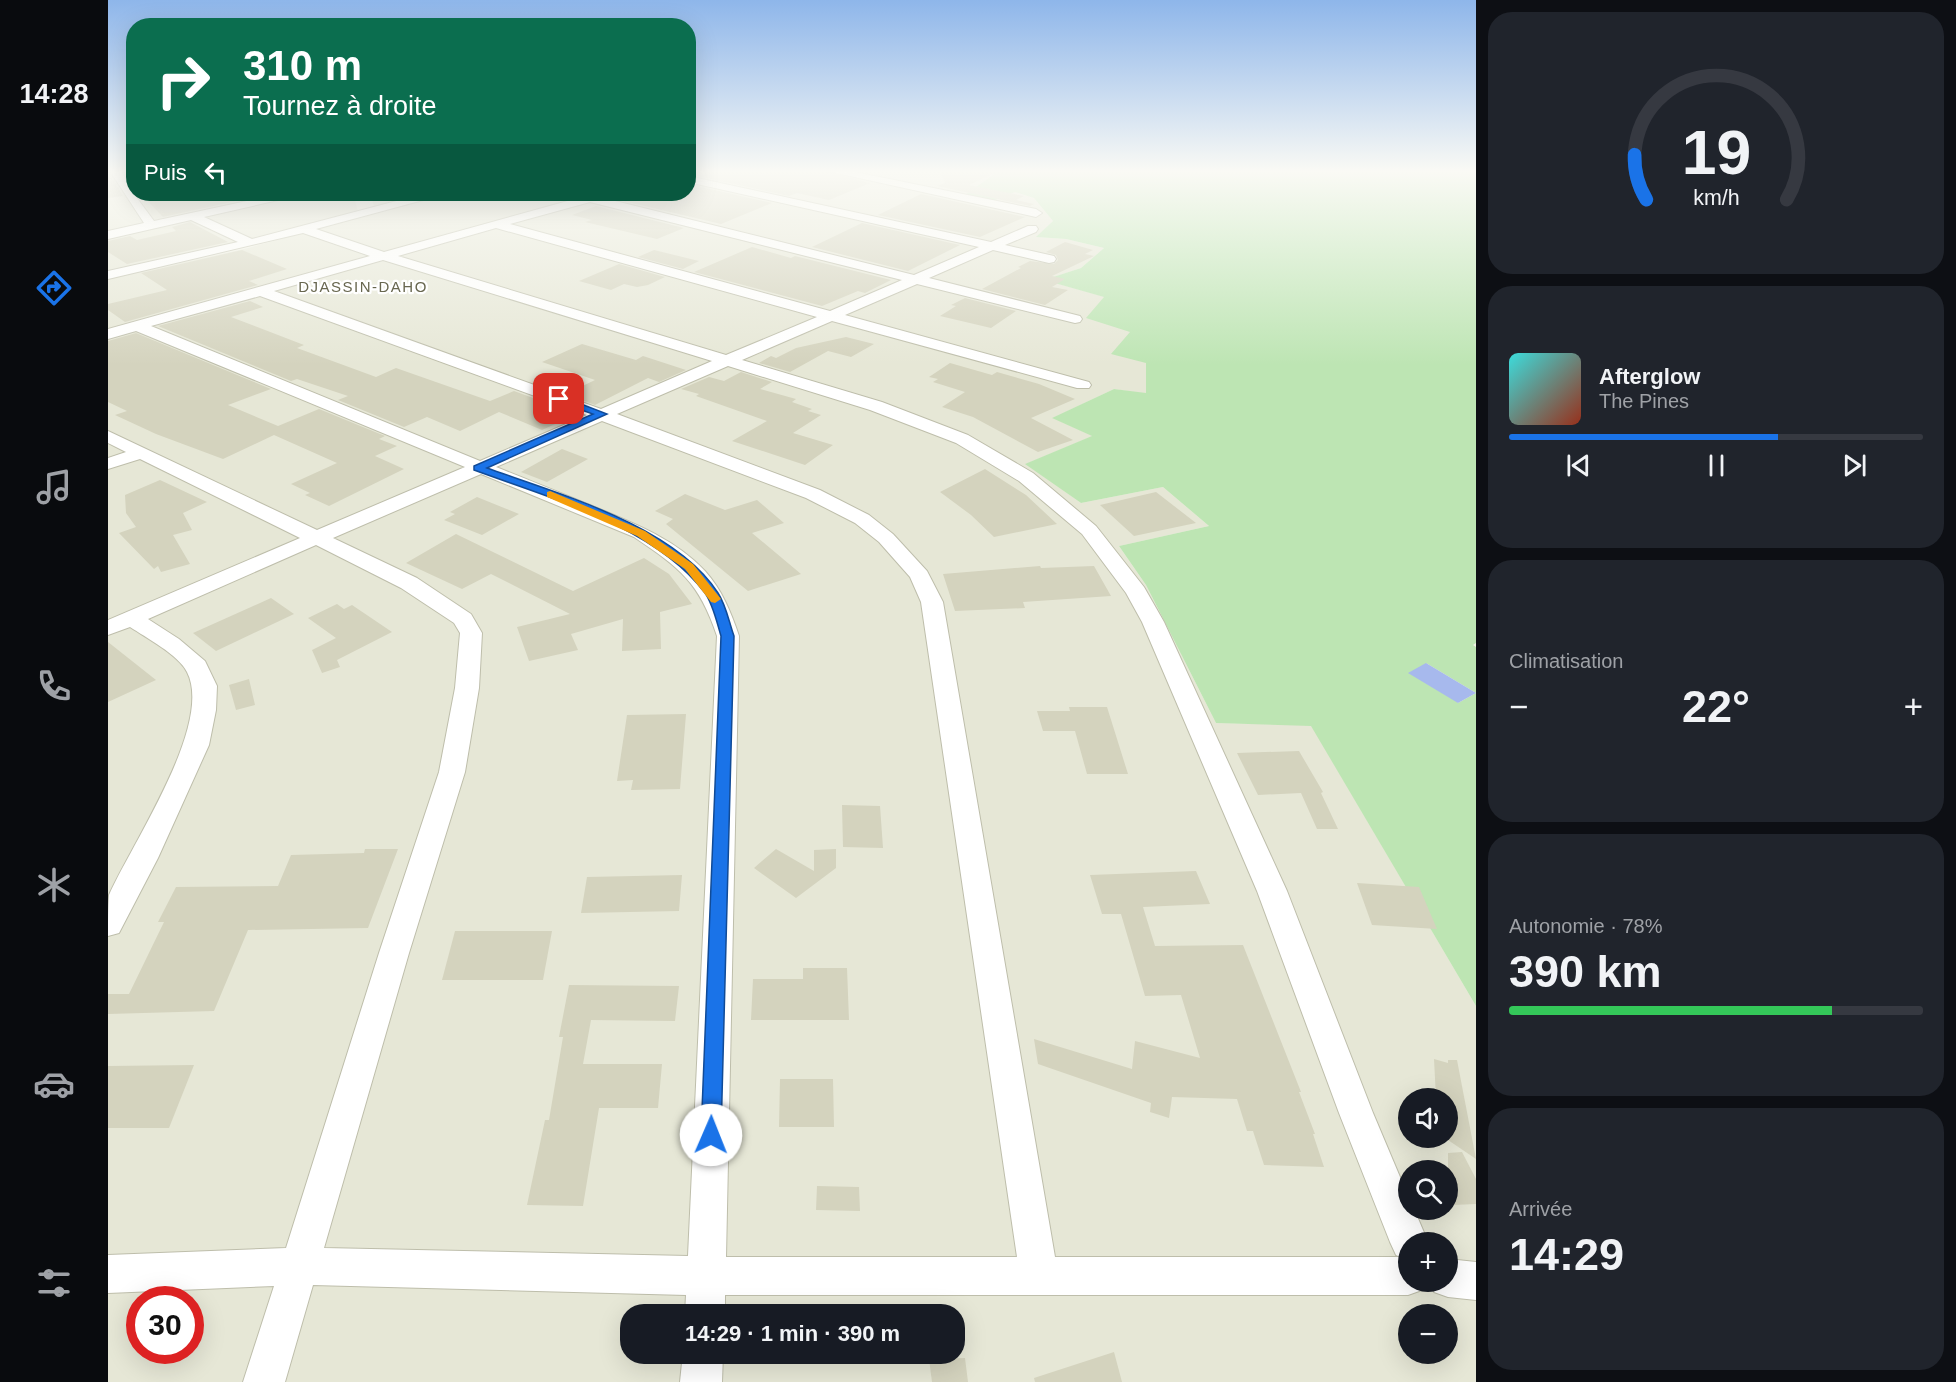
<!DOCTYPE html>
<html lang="fr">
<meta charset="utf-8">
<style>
body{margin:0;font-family:Arial,sans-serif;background:#20242c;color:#f1f3f6;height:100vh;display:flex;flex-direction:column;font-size:22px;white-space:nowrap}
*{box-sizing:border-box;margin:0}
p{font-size:20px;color:#9ea1a6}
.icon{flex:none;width:33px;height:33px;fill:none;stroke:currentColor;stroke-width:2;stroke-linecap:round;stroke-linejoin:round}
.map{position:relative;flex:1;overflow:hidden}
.details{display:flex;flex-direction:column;gap:12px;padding:12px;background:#0d0f14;width:480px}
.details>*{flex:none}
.hud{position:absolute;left:18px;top:18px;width:570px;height:183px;border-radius:24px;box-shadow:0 6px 24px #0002;background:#0b6e4f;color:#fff;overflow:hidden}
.buttons{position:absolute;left:1290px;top:1088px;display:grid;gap:12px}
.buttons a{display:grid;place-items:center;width:60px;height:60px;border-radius:50%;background:#171b24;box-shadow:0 6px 24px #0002;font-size:30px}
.speed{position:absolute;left:18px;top:1286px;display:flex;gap:12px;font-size:30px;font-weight:700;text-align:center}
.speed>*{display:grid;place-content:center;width:78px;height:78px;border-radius:50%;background:#171b24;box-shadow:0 6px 24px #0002;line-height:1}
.speed .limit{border:9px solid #d22;background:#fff;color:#111}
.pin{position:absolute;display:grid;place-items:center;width:51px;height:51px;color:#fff;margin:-26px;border-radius:12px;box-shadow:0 3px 9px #0006}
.me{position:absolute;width:66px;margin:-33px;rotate:1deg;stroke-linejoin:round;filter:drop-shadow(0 0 4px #0008)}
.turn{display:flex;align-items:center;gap:21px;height:126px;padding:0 18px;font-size:27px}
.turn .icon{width:78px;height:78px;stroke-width:2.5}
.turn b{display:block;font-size:42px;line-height:51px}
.then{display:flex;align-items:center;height:57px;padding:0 18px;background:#0003;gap:12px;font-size:22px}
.big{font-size:45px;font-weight:700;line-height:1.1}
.details .tile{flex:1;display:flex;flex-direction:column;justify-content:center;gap:9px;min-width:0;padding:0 21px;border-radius:24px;background:#20242c}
.details .dial{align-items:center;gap:0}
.dial svg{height:156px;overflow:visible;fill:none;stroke:#363941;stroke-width:7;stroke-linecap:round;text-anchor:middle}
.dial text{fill:#f1f3f6;stroke:none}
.song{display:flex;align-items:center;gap:18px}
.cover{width:72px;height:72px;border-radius:9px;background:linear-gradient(135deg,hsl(180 70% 55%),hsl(10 70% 35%))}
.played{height:6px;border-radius:3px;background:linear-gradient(90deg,#1a73e8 65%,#363941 65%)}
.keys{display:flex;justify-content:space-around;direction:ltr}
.heat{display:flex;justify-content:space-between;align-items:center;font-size:33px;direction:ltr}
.charge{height:9px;border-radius:4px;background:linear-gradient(90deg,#34c759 78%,#363941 0)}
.trip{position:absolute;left:512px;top:1304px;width:345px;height:60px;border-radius:24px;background:#171b24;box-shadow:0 6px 24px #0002;font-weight:700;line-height:60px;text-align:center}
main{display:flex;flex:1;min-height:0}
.tabs{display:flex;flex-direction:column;width:108px;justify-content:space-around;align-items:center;background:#090b0e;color:#9ea1a6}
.tabs .icon{width:42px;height:42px}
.tabs .active{color:#1a73e8}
.tabs b{font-size:27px;color:#f1f3f6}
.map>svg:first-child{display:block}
</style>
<main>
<nav class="tabs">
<b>14:28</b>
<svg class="icon active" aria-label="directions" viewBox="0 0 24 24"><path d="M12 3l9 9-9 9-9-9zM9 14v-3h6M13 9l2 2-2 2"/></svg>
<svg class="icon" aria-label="music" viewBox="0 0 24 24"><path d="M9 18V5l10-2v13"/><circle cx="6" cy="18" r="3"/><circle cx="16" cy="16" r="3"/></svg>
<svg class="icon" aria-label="phone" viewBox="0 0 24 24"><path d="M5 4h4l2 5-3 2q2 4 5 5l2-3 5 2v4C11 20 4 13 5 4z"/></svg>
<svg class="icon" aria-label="climate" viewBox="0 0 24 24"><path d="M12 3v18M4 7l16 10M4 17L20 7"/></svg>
<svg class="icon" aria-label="car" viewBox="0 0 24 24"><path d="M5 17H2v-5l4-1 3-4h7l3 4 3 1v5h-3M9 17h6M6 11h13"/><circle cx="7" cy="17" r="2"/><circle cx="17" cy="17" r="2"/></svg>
<svg class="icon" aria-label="filters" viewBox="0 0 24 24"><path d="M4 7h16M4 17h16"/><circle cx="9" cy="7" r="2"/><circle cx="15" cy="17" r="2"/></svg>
</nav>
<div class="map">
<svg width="1368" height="1382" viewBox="0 0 1368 1382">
<rect width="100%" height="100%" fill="#f3f3e8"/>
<g fill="#e6e7d6" fill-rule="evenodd">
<path d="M 0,171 L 25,171 L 26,194 L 245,194 L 250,211 L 124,244 L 0,273 Z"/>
<path d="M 581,171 L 880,171 L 886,173 L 858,195 L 882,202 L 907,191 L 926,198 L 945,221 L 929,237 L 958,239 L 996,248 L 973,268 L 937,280 L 997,297 L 1022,332 L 1038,363 L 1038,394 L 1006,389 L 945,418 L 985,436 L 918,464 L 973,503 L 1055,487 L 1101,526 L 1011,546 L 1038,585 L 1108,723 L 1203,725 L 1368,1006 L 1368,1382 L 0,1382 L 0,279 L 140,248 L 339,194 L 580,194 ZM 1300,1098 L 1340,1098 L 1340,1137 L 1300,1137 ZM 1300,1170 L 1340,1170 L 1340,1209 L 1300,1209 ZM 1300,1242 L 1340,1242 L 1340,1281 L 1300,1281 ZM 32,1299 L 82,1299 L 82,1350 L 32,1350 ZM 522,1314 L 846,1314 L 846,1353 L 522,1353 ZM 1300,1314 L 1340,1314 L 1340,1353 L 1300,1353 Z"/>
<path d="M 262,194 L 316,194 L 266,206 Z"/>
</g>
<path fill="#bde5b3" d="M 880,171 L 1368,171 L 1368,643 L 1365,645 L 1368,647 L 1368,693 L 1318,663 L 1350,703 L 1368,693 L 1368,1006 L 1203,726 L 1108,723 L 1038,585 L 1011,546 L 1101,526 L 1055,487 L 973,503 L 917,464 L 984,436 L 944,418 L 1006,389 L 1038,393 L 1038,363 L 1003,354 L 1022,332 L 978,318 L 996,297 L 936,280 L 973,268 L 996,248 L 958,239 L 928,237 L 945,221 L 926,198 L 907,192 L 882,202 L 857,195 L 886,174 Z"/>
<path fill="#a7b9ed" d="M 1318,663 L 1368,693 L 1350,703 L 1300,673 Z"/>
<g fill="#d4d3be">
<path d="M 580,171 L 717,171 L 762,183 L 721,200 L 689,193 L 681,196 L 580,174 Z"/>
<path d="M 832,171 L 890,171 L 861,185 L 916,196 L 908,200 L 926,204 L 922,206 L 829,186 L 837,183 Z"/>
<path d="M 0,178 L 4,178 L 15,196 L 0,198 Z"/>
<path d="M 580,184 L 664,203 L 613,224 L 507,199 L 520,194 L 580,194 Z"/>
<path d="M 33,194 L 127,194 L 128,201 L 55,217 Z"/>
<path d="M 813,194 L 917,217 L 872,237 L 770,215 Z"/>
<path d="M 488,206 L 576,228 L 549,239 L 477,222 L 484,220 L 464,215 Z"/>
<path d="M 82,222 L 120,242 L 19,264 L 0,252 L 0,241 L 22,236 L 29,240 L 68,231 L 64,227 Z"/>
<path d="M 754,223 L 852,245 L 800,271 L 704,247 Z"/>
<path d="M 957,242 L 985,250 L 977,254 L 986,256 L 944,276 L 957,279 L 944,287 L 960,290 L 937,305 L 874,289 L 913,268 L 910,267 L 922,261 L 946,264 L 950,260 L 948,255 L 938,252 Z"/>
<path d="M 644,247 L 683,258 L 687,256 L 783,280 L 757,293 L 750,291 L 714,306 L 586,272 Z"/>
<path d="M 134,250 L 179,269 L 141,281 L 150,285 L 17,322 L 0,310 L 0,304 L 59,290 L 33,273 Z"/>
<path d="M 546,250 L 591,261 L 575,269 L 530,257 Z"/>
<path d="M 511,264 L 557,277 L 540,285 L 529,287 L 516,284 L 503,290 L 471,281 Z"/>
<path d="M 857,298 L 908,311 L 883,328 L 832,316 L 848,306 L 843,305 Z"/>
<path d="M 142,301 L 155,307 L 123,317 L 196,345 L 189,348 L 268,377 L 288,368 L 382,401 L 406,391 L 469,414 L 434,430 L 391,412 L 352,431 L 319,417 L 296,427 L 230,400 L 240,396 L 189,379 L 183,381 L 50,326 Z"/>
<path d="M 28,333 L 163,389 L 120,405 L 170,426 L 211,409 L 277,436 L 271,439 L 289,446 L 267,456 L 296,469 L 221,506 L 197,495 L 202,493 L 183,484 L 229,463 L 166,435 L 115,459 L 48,434 L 7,415 L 19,411 L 0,402 L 0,341 Z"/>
<path d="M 738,337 L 766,344 L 743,357 L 720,351 L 682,372 L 651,363 L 663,356 L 668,358 L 688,348 Z"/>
<path d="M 474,344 L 528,360 L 535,356 L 578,370 L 551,382 L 540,378 L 487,405 L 458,394 L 487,380 L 434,362 Z"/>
<path d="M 842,363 L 884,375 L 889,372 L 931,384 L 967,399 L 923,418 L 965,440 L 930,452 L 865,417 L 834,407 L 857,392 L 825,382 L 830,379 L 821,377 Z"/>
<path d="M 633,372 L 664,382 L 652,389 L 688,399 L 684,402 L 704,409 L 700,411 L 713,415 L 685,433 L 725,445 L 697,465 L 624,441 L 659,421 L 588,396 L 591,394 L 573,389 L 601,377 L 616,381 Z"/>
<path d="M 454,449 L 480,459 L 439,482 L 413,472 Z"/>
<path d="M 877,469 L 918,495 L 949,524 L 886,537 L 863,515 L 832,492 Z"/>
<path d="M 52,480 L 99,502 L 75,513 L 84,530 L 65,535 L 82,564 L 53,572 L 50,566 L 46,569 L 11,533 L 28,527 L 18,513 L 17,495 Z"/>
<path d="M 1048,492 L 1088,523 L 1026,536 L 992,505 Z"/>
<path d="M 577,494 L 617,510 L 649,500 L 676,523 L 644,533 L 693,574 L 640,591 L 558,524 L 565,519 L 547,511 Z"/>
<path d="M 369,497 L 411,514 L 374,535 L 336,520 L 347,514 L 342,512 Z"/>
<path d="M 348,534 L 465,591 L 536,558 L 561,574 L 584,604 L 552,612 L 553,649 L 514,651 L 515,619 L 463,634 L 470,650 L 421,661 L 409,627 L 462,614 L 383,574 L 354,589 L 298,563 Z"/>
<path d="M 932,566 L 933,568 L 986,566 L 1003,596 L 915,602 L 917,608 L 847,611 L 835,574 Z"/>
<path d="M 163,598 L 186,614 L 108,651 L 85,633 Z"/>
<path d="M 229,604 L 236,609 L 244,605 L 284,632 L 229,660 L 232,667 L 214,673 L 204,650 L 228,638 L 200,618 Z"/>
<path d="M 0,642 L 48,680 L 0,702 Z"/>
<path d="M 141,679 L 147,705 L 128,710 L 121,685 Z"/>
<path d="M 961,707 L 999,707 L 1020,774 L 979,774 L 967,731 L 935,731 L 929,711 L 962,711 Z"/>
<path d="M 578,714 L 572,789 L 523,790 L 525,780 L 509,781 L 519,715 Z"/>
<path d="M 1191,751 L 1215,792 L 1213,793 L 1230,829 L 1209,829 L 1193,793 L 1150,795 L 1129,753 Z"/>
<path d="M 734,805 L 772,806 L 775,848 L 735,847 Z"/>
<path d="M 257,849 L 290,849 L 260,928 L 140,930 L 106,1011 L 0,1014 L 0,994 L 21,994 L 56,922 L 50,922 L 68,887 L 170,886 L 183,855 L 256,853 Z"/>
<path d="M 668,849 L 706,871 L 706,850 L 728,849 L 728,868 L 688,898 L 646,868 Z"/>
<path d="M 1088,871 L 1102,904 L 1035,907 L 1047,946 L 1135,945 L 1193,1092 L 1191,1092 L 1207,1134 L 1205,1134 L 1216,1167 L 1156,1165 L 1145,1131 L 1139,1131 L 1129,1099 L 1064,1097 L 1061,1118 L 1042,1112 L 1043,1103 L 930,1064 L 926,1039 L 1024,1069 L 1027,1041 L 1092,1058 L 1073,995 L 1037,996 L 1013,914 L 994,914 L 982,875 Z"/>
<path d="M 574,875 L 571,911 L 473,913 L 479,877 Z"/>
<path d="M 1249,883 L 1311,887 L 1329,929 L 1264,925 Z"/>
<path d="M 347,931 L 444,931 L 435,980 L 334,980 Z"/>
<path d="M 695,968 L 739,968 L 741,1020 L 643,1020 L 645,979 L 695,979 Z"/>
<path d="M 461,985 L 571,986 L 567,1021 L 483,1020 L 475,1064 L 554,1064 L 550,1108 L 491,1108 L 475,1206 L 419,1205 L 437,1120 L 441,1120 L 455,1037 L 451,1037 Z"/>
<path d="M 1326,1059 L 1340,1063 L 1340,1060 L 1349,1060 L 1368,1159 L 1340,1140 L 1340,1098 L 1328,1098 Z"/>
<path d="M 86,1065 L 61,1128 L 0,1128 L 0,1066 Z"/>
<path d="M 672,1079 L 725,1079 L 726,1127 L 671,1127 Z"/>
<path d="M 1354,1152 L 1368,1179 L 1368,1204 L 1345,1205 L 1340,1194 L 1340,1153 Z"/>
<path d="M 709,1186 L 751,1187 L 752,1211 L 708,1210 Z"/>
<path d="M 1006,1352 L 1014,1382 L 927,1382 L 926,1378 Z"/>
<path d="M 857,1358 L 860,1382 L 824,1382 L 821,1359 Z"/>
</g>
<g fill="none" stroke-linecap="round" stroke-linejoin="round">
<g stroke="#bebeab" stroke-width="2">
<g id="minor">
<path d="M 2,171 L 13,171 L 26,194 L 46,221 L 171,194 L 189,194 L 188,196 L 96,217 L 144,239 L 315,194 L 331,194 L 330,196 L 208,229 L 276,252 L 485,194 L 501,194 L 495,198 L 806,275 L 871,247 L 580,182 L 580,176 L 883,242 L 920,226 L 928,226 L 930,229 L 928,232 L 897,245 L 946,256 L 948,259 L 946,262 L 941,263 L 885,250 L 821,278 L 972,316 L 974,319 L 972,322 L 967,323 L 809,284 L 737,315 L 981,382 L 983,385 L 981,388 L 969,388 L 724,321 L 634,360 L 774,402 L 860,435 L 925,473 L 988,526 L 1036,587 L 1056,622 L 1179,891 L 1265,1113 L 1300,1196 L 1300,1209 L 1306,1209 L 1320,1242 L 1300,1242 L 1300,1281 L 1317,1281 L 1314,1290 L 1300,1295 L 617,1295 L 617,1314 L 577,1314 L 578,1295 L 205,1285 L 177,1382 L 135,1382 L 166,1286 L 0,1293 L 0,1255 L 178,1248 L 271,953 L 331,772 L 347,688 L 352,633 L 346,623 L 293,588 L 208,545 L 40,619 L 71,639 L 97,661 L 109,686 L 108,710 L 101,745 L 50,858 L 11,933 L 0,936 C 0,925 0,906 1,895 C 23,845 106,724 79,672 C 71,655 37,637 22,627 L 0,635 L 0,620 L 192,538 L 32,459 L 0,469 L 0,458 L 18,452 L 0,443 L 0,431 L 209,530 L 357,467 L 28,331 L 0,339 L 0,329 L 262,256 L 195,233 L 0,279 L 0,271 L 130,242 L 83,220 L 0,239 L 0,231 L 36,223 ZM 482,202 L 794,280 L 722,311 L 402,224 ZM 388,228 L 709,317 L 618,355 L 290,256 ZM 275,260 L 604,361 L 493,409 L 166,291 ZM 152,296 L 479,415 L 372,461 L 43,326 ZM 620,366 L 762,410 L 848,443 L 911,481 L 974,534 L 1018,593 L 1034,622 L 1149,891 L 1231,1113 L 1282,1242 L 1288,1255 L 1292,1257 L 947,1257 L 835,602 L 819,571 L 785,534 L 761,515 L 712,490 L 509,414 ZM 494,421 L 698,498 L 747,523 L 771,542 L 802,577 L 813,602 L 909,1257 L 618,1257 L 631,636 C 623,612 614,590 597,571 C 566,538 523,522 482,505 C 451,492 420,480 388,467 ZM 373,474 L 526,537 C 572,568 591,582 609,636 L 580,1256 L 216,1248 L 301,953 L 357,772 L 371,688 L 374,633 L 363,614 L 309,578 L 225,538 Z"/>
<path d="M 719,171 L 742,171 L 928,209 L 934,213 L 928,217 Z"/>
<path d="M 1340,1259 L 1368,1262 L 1368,1300 L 1340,1297 L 1326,1292 L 1322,1281 L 1340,1281 Z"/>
<path d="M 575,1353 L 615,1353 L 614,1382 L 572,1382 Z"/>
</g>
</g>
<use href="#minor" fill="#fff" fill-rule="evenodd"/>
</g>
<linearGradient id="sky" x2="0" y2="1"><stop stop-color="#8eb6ea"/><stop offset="0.47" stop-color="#fafaf5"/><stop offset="1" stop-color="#fafaf5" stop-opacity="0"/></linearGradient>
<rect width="1368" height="365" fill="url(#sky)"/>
<path fill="#1a73e8" stroke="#114b97" stroke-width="1.5" d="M 448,397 L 455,397 L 499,414 L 379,468 C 451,494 567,526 610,593 C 618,605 621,622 626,636 L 613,1135 L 610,1141 L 603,1144 L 596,1141 L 593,1135 L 613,636 C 609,623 605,604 597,593 C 548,527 442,498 366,470 L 366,466 L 485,414 L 448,401 Z"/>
<path fill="#f59e0b" d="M 442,491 L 537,531 L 585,564 L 613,599 L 607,603 L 603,602 L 577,569 L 529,536 L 439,497 L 439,492 Z"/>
<g text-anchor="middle" stroke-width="4.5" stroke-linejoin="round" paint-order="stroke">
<g font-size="15" letter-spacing="1.5" fill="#68674f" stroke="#fff">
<text x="255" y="292">DJASSIN-DAHO</text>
</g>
</g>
</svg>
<div class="buttons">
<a><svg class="icon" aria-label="sound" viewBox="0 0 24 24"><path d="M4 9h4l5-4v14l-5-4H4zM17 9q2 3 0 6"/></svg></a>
<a><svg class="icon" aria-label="search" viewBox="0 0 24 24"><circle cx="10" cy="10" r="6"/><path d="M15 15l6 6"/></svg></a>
<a>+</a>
<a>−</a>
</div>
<div class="speed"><div class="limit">30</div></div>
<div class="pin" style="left:451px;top:399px;background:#d93025"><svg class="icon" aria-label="arrive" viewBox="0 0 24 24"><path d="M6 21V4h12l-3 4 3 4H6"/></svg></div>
<svg class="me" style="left:603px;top:1135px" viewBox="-20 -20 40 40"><circle r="19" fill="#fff"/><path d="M0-13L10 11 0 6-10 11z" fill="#1a73e8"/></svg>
<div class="trip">14:29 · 1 min · 390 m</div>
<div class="hud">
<div class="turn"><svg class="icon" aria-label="right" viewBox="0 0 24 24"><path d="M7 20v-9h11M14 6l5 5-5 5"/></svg><div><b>310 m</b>Tournez à droite</div></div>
<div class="then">Puis<svg class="icon" aria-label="left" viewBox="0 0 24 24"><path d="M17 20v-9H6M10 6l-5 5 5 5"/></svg></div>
</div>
</div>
<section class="details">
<div class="tile dial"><svg viewBox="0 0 100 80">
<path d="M14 69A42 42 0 1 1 86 69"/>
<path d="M14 69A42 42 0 0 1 8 46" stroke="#1a73e8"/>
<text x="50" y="56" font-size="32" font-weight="700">19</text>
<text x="50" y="72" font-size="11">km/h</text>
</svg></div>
<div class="tile">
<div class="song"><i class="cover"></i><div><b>Afterglow</b><p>The Pines</p></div></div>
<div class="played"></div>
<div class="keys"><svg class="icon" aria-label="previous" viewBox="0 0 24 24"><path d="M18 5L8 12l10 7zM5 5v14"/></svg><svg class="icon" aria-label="pause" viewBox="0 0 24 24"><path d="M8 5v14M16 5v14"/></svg><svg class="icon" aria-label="next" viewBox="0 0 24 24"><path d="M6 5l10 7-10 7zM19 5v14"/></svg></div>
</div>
<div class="tile"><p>Climatisation</p>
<div class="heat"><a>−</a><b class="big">22°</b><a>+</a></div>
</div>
<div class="tile"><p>Autonomie · 78%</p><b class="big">390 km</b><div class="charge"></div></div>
<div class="tile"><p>Arrivée</p><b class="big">14:29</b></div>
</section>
</main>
